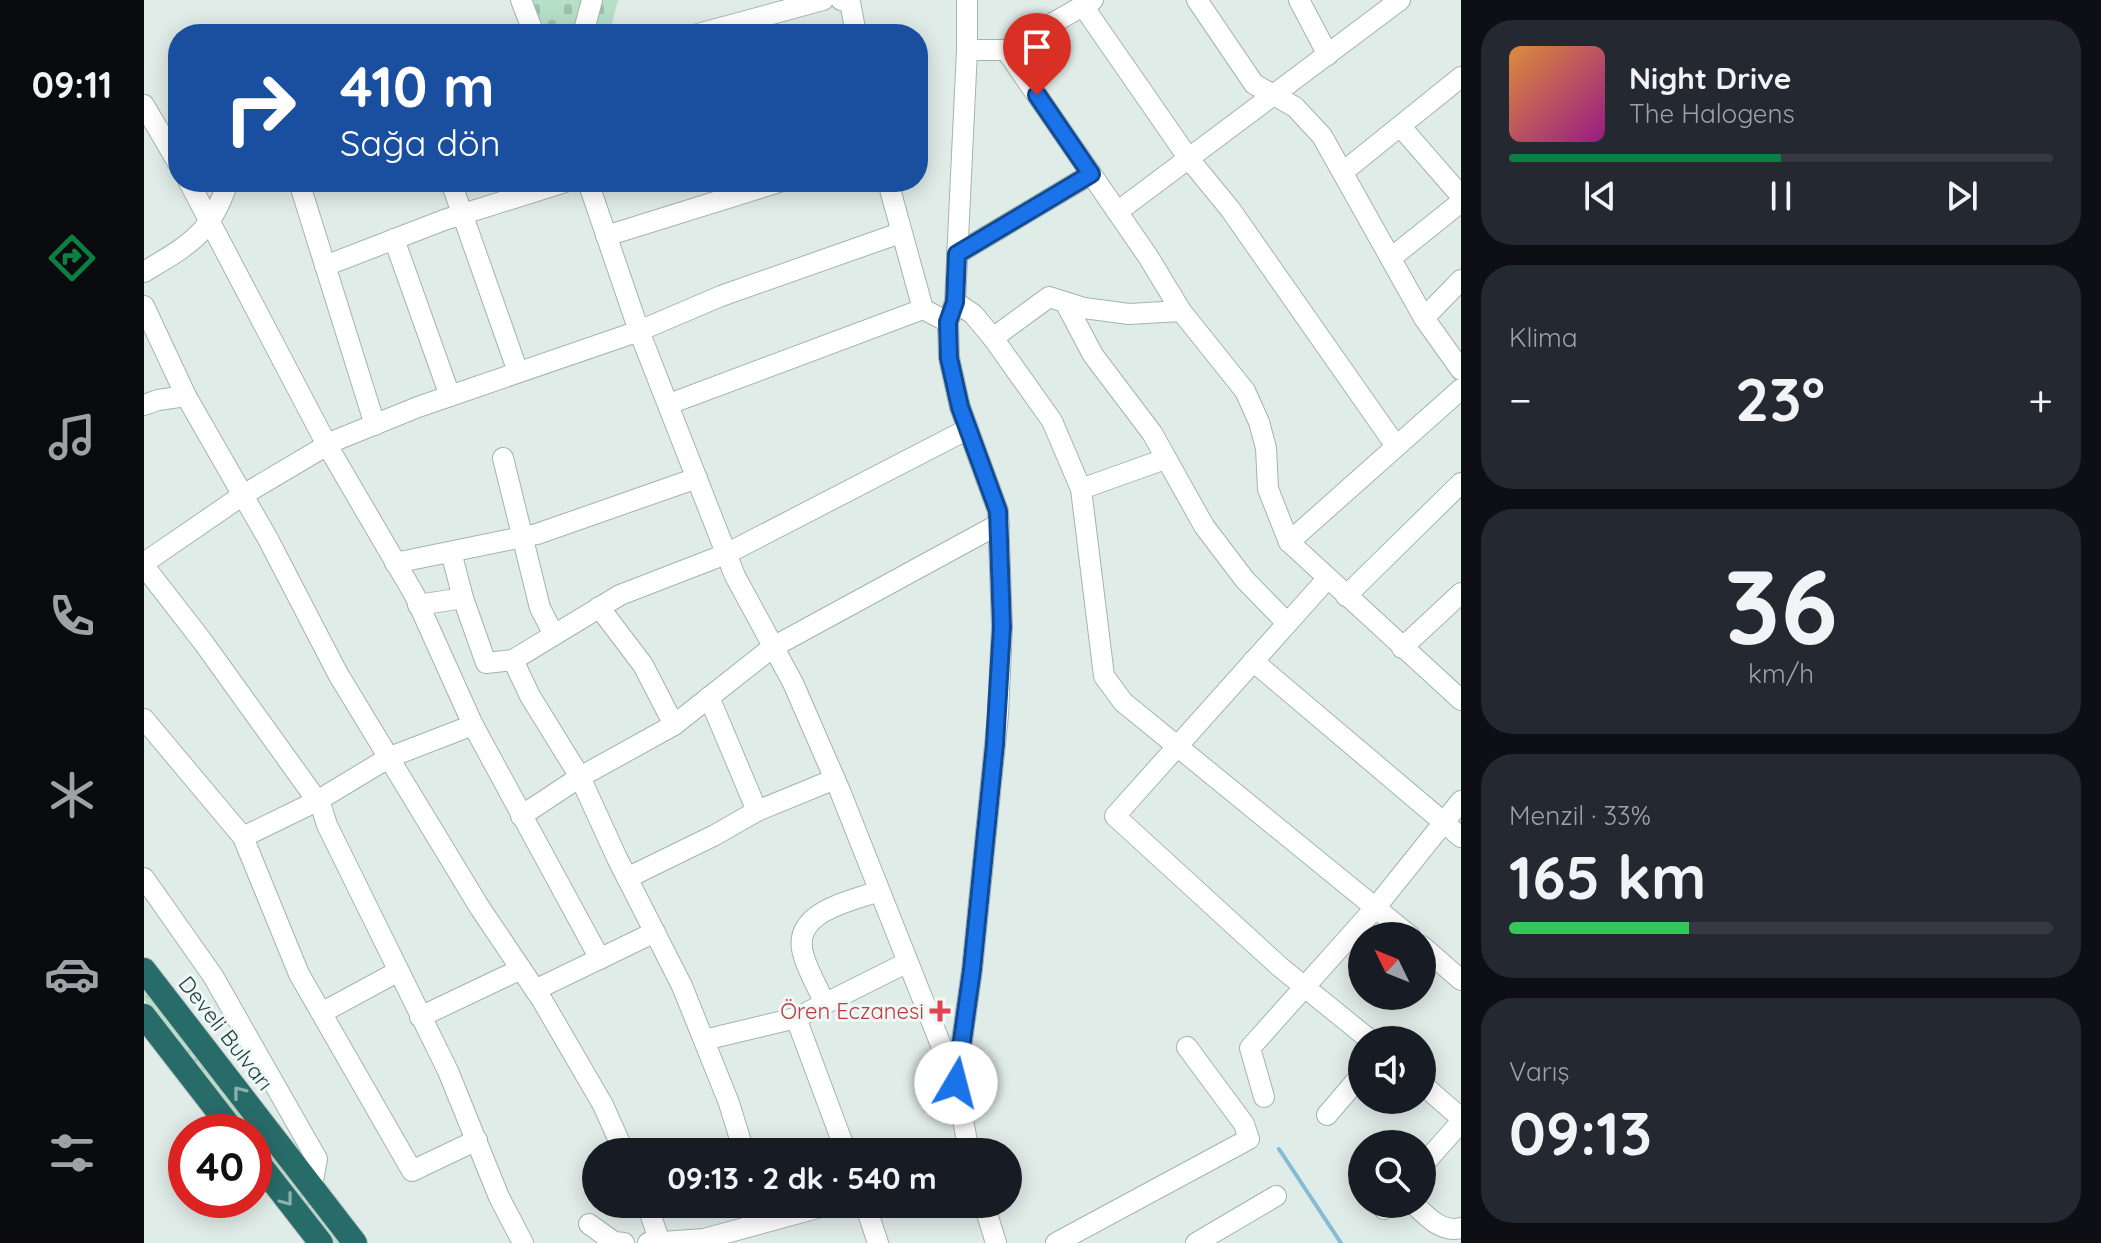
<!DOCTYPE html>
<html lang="tr">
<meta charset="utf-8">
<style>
body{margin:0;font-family:Quicksand,sans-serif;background:#242831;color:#f1f3f6;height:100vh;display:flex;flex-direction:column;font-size:30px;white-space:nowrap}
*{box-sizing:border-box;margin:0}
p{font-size:26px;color:#9ea1a6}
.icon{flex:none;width:44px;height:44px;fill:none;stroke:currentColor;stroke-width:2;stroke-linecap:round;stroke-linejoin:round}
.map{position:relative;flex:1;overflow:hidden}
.drawer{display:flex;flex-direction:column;gap:20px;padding:20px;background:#0d0f14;width:640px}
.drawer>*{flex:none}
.top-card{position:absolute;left:24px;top:24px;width:760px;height:168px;border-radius:32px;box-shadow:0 4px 20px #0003;background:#1a4fa0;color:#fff;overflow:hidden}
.needle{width:52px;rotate:313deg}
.controls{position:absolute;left:1204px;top:922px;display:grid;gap:16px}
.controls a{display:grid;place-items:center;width:88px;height:88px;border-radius:50%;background:#171b24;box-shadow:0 4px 20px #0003;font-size:40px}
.speed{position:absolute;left:24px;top:1114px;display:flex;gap:16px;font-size:40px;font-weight:700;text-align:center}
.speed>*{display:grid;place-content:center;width:104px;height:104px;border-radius:50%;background:#171b24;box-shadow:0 4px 20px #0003;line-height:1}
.speed .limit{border:12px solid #d22;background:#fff;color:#111}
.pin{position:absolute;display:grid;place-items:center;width:68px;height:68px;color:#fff;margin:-82px -34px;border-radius:50% 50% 50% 0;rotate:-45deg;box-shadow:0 0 8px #0007}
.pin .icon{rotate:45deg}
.me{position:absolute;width:88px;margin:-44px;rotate:8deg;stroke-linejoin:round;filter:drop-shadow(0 0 6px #0008)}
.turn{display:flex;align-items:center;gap:28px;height:168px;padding:0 40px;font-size:36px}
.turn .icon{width:104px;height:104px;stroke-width:2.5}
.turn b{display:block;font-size:56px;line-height:68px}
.big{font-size:60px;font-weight:700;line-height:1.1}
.drawer .card{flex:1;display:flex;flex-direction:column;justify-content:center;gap:12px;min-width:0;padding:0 28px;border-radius:32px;background:#242831}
.drawer .dial{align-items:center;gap:0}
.dial b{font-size:104px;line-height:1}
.song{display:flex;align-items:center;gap:24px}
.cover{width:96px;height:96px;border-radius:12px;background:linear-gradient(135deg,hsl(30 70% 55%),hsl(310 70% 35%))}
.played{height:8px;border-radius:4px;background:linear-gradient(90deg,#0b8043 50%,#363941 50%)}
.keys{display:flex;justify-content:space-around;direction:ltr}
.heat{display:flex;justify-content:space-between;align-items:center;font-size:44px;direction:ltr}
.charge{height:12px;border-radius:6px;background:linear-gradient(90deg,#34c759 33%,#363941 0)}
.trip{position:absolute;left:438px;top:1138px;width:440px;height:80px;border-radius:40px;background:#171b24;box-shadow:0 4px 20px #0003;font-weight:700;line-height:80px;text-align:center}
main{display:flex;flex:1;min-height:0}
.tab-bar{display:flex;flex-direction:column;width:144px;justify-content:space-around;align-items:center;background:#090b0e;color:#9ea1a6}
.tab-bar .icon{width:56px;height:56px}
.tab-bar .on{color:#0b8043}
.tab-bar b{font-size:36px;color:#f1f3f6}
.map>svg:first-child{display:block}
</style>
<main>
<nav class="tab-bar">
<b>09:11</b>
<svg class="icon on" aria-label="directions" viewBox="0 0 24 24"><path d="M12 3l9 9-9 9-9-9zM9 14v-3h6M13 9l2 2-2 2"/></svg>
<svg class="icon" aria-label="music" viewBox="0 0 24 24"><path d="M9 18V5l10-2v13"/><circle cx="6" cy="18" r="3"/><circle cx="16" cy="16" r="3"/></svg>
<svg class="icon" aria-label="phone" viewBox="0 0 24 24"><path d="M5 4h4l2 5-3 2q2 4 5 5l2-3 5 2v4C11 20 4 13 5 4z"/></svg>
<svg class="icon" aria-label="climate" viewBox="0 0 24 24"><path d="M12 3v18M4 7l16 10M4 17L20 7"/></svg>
<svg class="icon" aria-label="car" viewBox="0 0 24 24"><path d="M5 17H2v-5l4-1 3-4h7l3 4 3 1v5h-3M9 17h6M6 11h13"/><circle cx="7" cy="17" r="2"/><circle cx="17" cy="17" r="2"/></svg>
<svg class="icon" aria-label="filters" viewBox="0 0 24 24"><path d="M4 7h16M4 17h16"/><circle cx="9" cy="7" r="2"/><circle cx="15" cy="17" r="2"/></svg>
</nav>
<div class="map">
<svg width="1317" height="1243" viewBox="0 0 1317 1243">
<defs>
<pattern id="grass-dots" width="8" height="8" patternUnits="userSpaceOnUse" patternTransform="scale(2)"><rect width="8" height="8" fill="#b6dfc8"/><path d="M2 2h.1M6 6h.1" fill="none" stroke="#9cc0ad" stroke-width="1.8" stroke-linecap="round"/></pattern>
<pattern id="cemetery-stones" width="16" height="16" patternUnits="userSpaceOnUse" patternTransform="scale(2)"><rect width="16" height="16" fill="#b6dfc8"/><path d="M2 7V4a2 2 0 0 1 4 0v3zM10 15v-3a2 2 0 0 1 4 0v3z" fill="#9cc0ad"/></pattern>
</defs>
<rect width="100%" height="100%" fill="#e0ece8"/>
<path fill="url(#grass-dots)" d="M 0,988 L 200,1243 L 187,1243 L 110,1143 L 110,1132 L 102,1132 L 0,1000 Z"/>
<path fill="url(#cemetery-stones)" d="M 383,0 L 474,0 L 465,34 L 396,34 Z"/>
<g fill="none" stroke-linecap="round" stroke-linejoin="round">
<path stroke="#82bcd6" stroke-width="4" d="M 1135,1149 L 1197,1243"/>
<g stroke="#a2b4b0" stroke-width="22">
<g id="minor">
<path d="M 377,0 L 390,34"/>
<path d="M 697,0 L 706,2 L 712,34"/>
<path d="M 1053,0 L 1110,84 L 1151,107 L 1178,136 L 1280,318 L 1317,370"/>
<path d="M 1155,0 L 1184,55"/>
<path d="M 939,6 L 1045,159 L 1086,209 L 1252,446"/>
<path d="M 439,34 L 448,0"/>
<path d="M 554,34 L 679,0"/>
<path d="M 823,50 L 862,50 L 1005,258 L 1037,311 L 1101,391 L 1115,422 L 1122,448 L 1124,489 L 1145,542 L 1317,700"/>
<path d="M 862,50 L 949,0"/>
<path d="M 0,105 L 34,163"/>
<path d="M 1257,127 L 1317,196"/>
<path d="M 1199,172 L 1317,77"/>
<path d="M 45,182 L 183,445 L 270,594 L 329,725 L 456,959"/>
<path d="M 155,182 L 231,425"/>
<path d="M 307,182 L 374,372"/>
<path d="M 444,182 L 495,331 L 591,576 L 649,683 L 696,791 L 812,1083 L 825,1152"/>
<path d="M 744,182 L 779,309"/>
<path d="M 973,212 L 1256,0"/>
<path d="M 462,236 L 635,182"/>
<path d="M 250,239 L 306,396"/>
<path d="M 813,254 L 947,174"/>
<path d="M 1247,258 L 1317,202"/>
<path d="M 181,266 L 300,220 L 421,182"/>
<path d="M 0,272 C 46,244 66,235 84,182"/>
<path d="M 811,302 L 829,314 L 849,338 L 908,421 L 937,489 L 960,676 L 979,702 L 1266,936"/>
<path d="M 921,302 L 949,355 L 1008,433 L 1060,526 L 1101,580 L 1143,623"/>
<path d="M 0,306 L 42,396 L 124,539 L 194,674 L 336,908 L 398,1000 L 459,1105 L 480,1152"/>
<path d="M 1280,318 L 1317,280"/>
<path d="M 849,338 L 905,297 L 940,308 L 985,314 L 1037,311"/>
<path d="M 525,404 L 779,309 L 804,322"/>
<path d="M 0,405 L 14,400 L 42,396"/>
<path d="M 359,458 L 396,608 L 410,635"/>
<path d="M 937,489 L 1021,459"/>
<path d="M 1145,542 L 1317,389"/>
<path d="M 307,552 L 319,598 L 342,663 L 369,660 L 476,595 L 582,554 L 824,429"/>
<path d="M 0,563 L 99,495 L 190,441 L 274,407 L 495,331 L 577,296 L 756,233"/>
<path d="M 251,563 L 393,534 L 553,478"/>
<path d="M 0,566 L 59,642 L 177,806 L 183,825 L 304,1071 L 355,1197 L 379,1243"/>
<path d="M 1183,579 L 971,816 L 1136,967 L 1226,1040"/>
<path d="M 1202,596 L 1317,483"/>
<path d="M 274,605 L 319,598"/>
<path d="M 455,607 L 499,665 L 530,725"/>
<path d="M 1258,648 L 1317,593"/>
<path d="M 369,660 L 386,696 L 436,777 L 473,858 L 538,986 L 585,1103 L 600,1152"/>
<path d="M 1109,661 L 1317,837"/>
<path d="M 565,697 L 613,811"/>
<path d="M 0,719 L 99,837 L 155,974 L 268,1171 L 333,1140"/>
<path d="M 377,816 L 436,777 L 530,725 L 629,647 L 855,524"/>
<path d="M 99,837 L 173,801 L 246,757 L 329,725"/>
<path d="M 0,878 L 69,976 L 173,1159 L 168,1186"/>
<path d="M 483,878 L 571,835 L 613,811 L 691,779"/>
<path d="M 1278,946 L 1317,980"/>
<path d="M 391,990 L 511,932"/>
<path d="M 681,1004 C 674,988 665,973 660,957 C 645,912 705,902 735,891"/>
<path d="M 179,1012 L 253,972"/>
<path d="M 276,1017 L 377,969"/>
<path d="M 652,1018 L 702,1152"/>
<path d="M 560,1040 L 652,1018 L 762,963"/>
<path d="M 812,1083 L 828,970 L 854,715 L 858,627 L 854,511 L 816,407 L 805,358 L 804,322 L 811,302 L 823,50 L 823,0"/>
<path d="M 1278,1084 L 1317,1118"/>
<path d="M 1120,1097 L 1106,1048 L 1232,907 L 1317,801"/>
<path d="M 1183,1115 L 1218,1074"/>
<path d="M 1278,1166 L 1317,1122"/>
<path d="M 503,1204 L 516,1243"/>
<path d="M 721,1204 L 734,1243"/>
<path d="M 840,1204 L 852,1243"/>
<path d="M 1270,1204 C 1283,1217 1298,1233 1317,1228"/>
<path d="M 1240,1209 L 1244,1204"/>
<path d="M 445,1224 L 470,1242 L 480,1243"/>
<path d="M 504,1243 L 560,1239 L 688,1204"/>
<path d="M 912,1243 L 1105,1139 L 1100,1124 L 1043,1047"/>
<path d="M 1052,1243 L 1132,1196"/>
</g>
</g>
<g stroke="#c0c9c8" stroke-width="26">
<g id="highway">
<path d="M 0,970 L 211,1243"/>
<path d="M 0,1016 L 90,1132"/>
<path d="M 110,1157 L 177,1243"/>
</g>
</g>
<use href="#minor" stroke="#fff" stroke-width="20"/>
<use href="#highway" stroke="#286c69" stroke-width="24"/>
</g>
<defs><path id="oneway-chevron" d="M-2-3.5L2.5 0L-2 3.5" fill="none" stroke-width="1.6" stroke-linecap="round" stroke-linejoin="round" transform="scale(2)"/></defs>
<g stroke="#8cb2b0">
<use href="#oneway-chevron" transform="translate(95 1092) rotate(-128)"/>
<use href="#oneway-chevron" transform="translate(143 1200) rotate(52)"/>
</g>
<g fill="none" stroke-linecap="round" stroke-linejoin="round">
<g stroke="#114b97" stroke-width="20">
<path id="route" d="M 812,1083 L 828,970 L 851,744 L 858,627 L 854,511 L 816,407 L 805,358 L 804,322 L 811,302 L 813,254 L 947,174 L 893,95"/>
</g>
<use href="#route" stroke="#1a73e8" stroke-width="14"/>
</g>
<path fill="#e0444e" stroke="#f0f8f6" stroke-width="3" d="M792 999h8v8h8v8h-8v8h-8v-8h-8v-8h8z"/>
<g text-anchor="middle" stroke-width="6" stroke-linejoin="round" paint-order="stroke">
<g font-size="22" fill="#be3a42" stroke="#f0f8f6" text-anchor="end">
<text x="780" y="1019">Ören Eczanesi</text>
</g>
<g font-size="22" fill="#1f3e3a" stroke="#f0f8f6">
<text transform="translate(82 1033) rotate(52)" y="8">Develi Bulvarı</text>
</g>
</g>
</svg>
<div class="controls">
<a><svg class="needle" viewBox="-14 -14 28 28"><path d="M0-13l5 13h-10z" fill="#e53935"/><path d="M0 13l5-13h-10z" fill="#9ea1a6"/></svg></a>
<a><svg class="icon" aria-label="sound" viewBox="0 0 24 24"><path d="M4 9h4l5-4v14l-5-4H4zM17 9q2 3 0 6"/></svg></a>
<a><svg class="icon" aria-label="search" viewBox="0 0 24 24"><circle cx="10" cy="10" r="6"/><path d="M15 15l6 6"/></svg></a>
</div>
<div class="speed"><div class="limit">40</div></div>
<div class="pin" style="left:893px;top:95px;background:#d93025"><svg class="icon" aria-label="arrive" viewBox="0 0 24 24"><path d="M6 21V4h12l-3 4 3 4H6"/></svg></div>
<svg class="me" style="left:812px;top:1083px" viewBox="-20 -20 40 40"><circle r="19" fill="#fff"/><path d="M0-13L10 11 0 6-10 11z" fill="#1a73e8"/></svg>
<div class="trip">09:13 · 2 dk · 540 m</div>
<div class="top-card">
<div class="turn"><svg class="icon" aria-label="right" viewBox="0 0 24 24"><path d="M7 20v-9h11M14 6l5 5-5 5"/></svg><div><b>410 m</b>Sağa dön</div></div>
</div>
</div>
<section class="drawer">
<div class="card">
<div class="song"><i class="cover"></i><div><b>Night Drive</b><p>The Halogens</p></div></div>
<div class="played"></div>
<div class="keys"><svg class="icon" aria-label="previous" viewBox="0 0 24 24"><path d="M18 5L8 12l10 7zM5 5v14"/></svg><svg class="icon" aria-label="pause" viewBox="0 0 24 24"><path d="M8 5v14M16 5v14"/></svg><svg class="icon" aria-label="next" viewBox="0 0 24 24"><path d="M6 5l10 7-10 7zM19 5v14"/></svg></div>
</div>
<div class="card"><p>Klima</p>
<div class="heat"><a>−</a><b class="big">23°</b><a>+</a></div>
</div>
<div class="card dial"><b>36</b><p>km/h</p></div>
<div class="card"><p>Menzil · 33%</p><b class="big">165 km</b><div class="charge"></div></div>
<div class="card"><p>Varış</p><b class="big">09:13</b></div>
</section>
</main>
